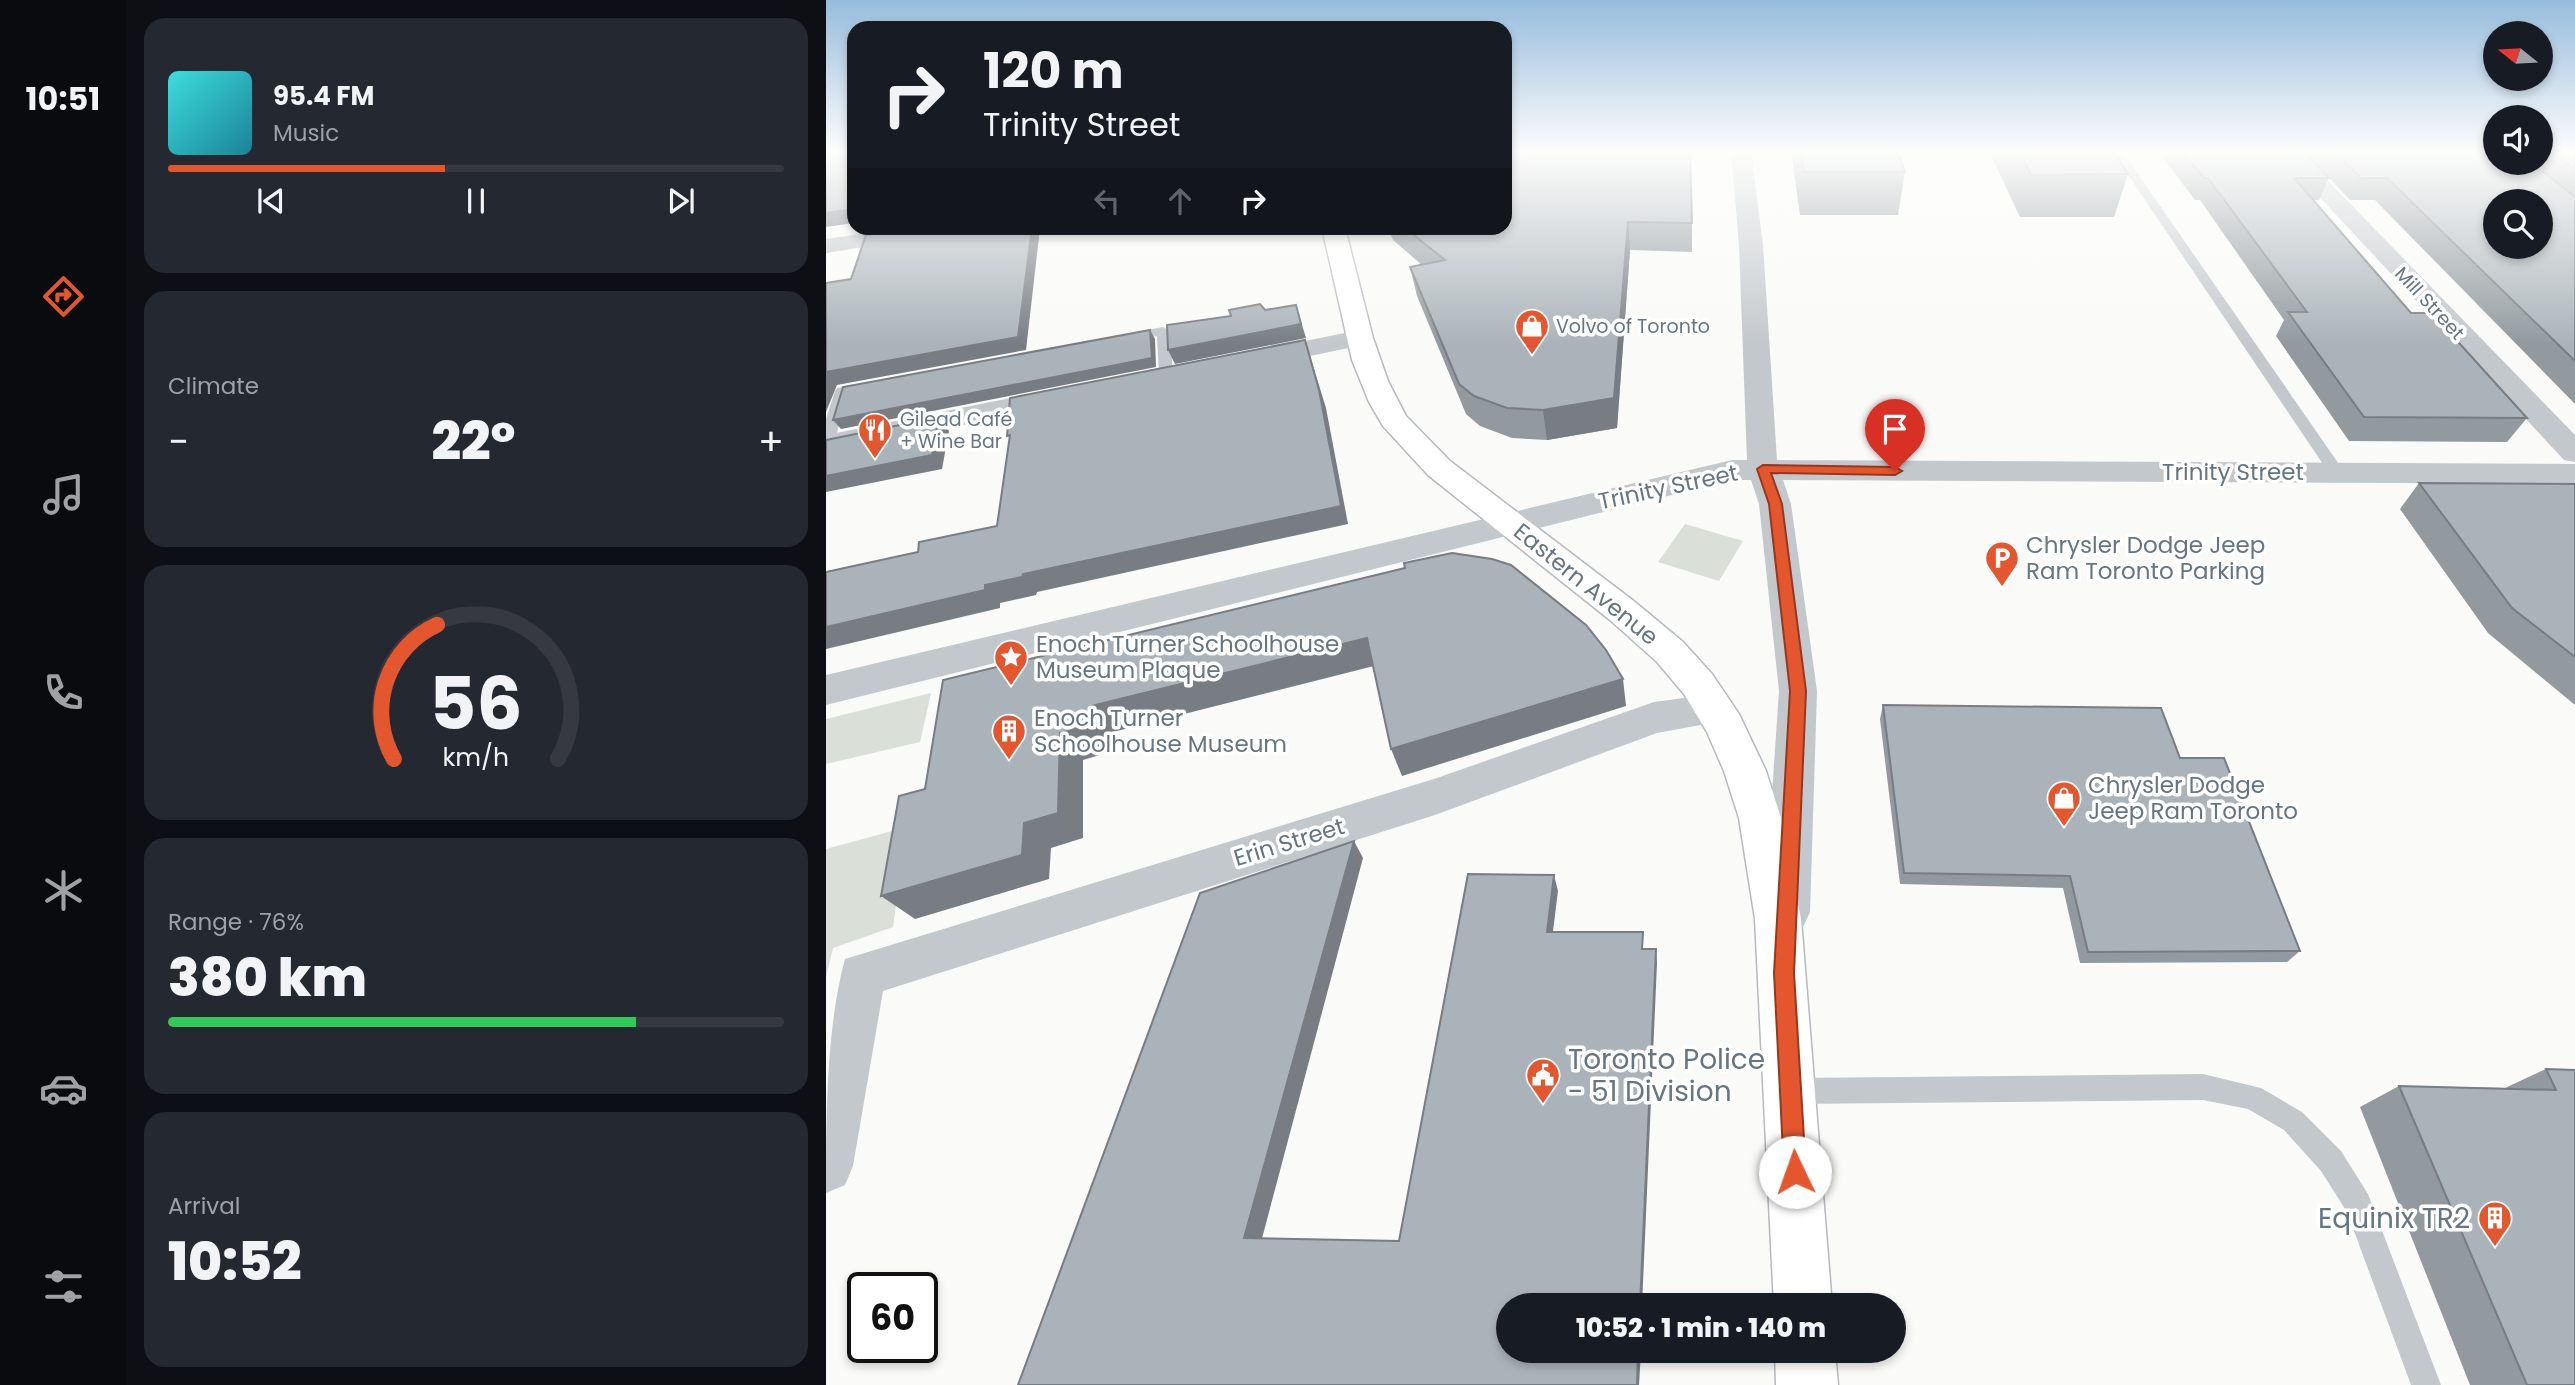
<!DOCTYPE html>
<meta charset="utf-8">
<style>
body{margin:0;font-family:Poppins,sans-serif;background:#242831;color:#f1f3f6;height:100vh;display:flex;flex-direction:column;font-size:26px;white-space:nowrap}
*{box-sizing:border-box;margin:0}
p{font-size:23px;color:#9ea1a6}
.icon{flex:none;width:38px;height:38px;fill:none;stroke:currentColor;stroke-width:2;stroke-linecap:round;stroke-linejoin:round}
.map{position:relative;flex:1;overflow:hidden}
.panel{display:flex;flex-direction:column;gap:18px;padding:18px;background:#0d0f14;width:700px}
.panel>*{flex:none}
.banner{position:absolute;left:21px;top:21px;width:665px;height:214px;border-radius:21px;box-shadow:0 4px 10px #0003;background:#171b24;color:#f1f3f6;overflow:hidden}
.needle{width:46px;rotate:288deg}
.buttons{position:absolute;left:1657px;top:21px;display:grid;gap:14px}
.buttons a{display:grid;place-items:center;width:70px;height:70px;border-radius:50%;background:#171b24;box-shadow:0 4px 10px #0003;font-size:35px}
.speed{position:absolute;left:21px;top:1272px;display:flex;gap:14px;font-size:35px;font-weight:700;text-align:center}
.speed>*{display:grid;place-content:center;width:91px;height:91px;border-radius:50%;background:#171b24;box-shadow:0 4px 10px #0003;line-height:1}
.speed .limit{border:4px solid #111;border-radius:10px;background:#fff;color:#111}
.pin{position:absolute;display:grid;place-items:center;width:60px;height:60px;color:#fff;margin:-72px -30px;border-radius:50% 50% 50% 0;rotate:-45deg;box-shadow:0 0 7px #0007}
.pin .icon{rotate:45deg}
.me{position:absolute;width:77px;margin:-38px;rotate:357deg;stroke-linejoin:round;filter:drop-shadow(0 0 5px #0008)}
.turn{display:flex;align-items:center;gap:24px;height:147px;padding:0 21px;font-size:32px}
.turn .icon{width:91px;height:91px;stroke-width:2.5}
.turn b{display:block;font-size:49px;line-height:60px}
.lanes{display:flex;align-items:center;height:66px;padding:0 21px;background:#0003;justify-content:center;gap:35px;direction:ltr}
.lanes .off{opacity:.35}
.big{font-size:52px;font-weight:800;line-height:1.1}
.panel .tile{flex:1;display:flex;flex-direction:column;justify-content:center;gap:10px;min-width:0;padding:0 24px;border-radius:21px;background:#242831}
.panel .dial{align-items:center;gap:0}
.dial svg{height:182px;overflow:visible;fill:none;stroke:#363941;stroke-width:7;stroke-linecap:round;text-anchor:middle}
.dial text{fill:#f1f3f6;stroke:none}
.song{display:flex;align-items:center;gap:21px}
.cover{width:84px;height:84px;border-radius:10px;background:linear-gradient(135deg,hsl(180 70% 55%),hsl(190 70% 35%))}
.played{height:7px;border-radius:4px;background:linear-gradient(90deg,#e4572e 45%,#363941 45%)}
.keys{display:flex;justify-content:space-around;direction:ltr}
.heat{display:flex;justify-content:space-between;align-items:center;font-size:38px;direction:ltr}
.charge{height:10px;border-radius:5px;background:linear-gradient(90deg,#34c759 76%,#363941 0)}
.trip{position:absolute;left:670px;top:1293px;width:410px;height:70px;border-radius:35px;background:#171b24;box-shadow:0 4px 10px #0003;font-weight:800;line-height:70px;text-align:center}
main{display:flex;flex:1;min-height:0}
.menu{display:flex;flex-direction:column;width:126px;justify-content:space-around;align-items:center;background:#090b0e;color:#9ea1a6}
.menu .icon{width:49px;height:49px}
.menu .selected{color:#e4572e}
.menu b{font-size:32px;color:#f1f3f6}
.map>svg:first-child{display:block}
</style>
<main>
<nav class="menu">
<b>10:51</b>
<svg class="icon selected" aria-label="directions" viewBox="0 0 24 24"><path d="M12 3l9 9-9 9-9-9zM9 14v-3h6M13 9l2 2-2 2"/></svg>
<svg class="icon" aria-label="music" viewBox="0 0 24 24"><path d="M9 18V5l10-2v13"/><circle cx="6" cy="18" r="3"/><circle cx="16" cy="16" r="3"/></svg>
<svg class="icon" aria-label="phone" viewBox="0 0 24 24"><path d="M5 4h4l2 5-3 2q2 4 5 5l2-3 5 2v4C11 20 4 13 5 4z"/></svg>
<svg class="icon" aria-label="climate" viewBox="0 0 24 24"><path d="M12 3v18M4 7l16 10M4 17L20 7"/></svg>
<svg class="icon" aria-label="car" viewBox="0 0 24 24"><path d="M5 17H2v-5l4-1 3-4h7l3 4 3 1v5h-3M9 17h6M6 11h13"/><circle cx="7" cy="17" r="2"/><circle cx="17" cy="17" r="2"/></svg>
<svg class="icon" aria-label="filters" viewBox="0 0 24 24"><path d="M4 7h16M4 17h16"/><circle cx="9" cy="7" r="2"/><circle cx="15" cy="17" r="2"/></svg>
</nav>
<section class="panel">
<div class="tile">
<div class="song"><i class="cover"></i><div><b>95.4 FM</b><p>Music</p></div></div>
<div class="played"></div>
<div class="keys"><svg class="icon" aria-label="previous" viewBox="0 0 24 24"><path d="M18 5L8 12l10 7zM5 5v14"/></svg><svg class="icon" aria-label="pause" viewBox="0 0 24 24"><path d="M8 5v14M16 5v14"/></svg><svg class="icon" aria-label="next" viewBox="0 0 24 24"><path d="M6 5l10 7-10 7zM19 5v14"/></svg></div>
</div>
<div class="tile"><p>Climate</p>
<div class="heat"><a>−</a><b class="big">22°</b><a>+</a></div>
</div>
<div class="tile dial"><svg viewBox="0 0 100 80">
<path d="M14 69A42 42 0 1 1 86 69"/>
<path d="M14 69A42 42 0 0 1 33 10" stroke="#e4572e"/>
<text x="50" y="56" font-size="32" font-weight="700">56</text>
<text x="50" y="72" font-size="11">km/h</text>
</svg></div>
<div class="tile"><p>Range · 76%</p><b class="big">380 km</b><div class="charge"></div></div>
<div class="tile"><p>Arrival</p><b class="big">10:52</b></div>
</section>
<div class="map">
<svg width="1749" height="1385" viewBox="0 0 1749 1385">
<rect width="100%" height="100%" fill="#fafaf8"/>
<g fill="#dadfd7">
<path d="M 859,524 L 917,541 L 893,581 L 832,562 Z"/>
<path d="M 105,693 L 94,742 L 0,764 L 0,719 Z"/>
<path d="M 81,827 L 67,927 L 7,948 L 0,977 L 0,849 Z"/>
</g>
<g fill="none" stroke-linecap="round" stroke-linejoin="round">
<g stroke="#b5babe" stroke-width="3">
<g id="primary">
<path d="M 496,228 L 519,228 L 547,338 L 562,381 L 580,416 L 624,461 L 809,602 L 857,642 L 886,674 L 913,714 L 940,771 L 955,818 L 975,919 L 1006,1306 L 948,1306 L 929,919 L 913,818 L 898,771 L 881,732 L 858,694 L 831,662 L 784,620 L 602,475 L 557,426 L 543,402 L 526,360 Z"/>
<path d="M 949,1351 L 1009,1351 L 1012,1385 L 950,1385 Z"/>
</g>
</g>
<g fill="#c3c8cc" fill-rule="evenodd">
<path d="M 1286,151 L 1296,151 L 1517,470 L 1519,473 L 1517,476 L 1505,476 Z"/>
<path d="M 337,327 L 344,331 L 347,375 L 340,379 L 333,375 L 331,336 L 300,342 L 293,338 L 295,335 Z"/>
<path d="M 26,385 L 33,389 L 22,394 L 8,443 L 0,448 L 0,419 L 9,391 L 11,388 Z"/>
<path d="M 1377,1074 L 1435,1088 L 1476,1112 L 1515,1151 L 1542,1194 L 1615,1385 L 1585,1385 L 1521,1212 L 1495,1171 L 1458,1130 L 1422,1109 L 1377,1100 L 965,1104 L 956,1100 L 952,1091 L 956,1082 L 965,1078 Z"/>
</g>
<g fill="#c3c8cc" fill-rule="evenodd">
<path d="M 905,151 L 925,151 L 937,245 L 951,460 L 1749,464 L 1749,484 L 957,480 L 965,504 L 991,691 L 984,912 L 977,927 L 961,933 L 945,927 L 938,912 L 953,691 L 933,504 L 925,480 L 906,480 L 0,705 L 0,675 L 906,460 L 921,460 L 913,245 Z"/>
<path d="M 1451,151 L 1473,151 L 1749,435 L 1749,462 L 1738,460 Z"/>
<path d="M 73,228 L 127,228 L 123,233 L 115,235 L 0,253 L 0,239 Z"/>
<path d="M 533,330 L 542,332 L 546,338 L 542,344 L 431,367 L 421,365 L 417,359 L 421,353 Z"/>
<path d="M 235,388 L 245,391 L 249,397 L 245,403 L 0,453 L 0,435 Z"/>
<path d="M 888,694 L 902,698 L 908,709 L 902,720 L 831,733 L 609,815 L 57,991 L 27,1166 L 19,1185 L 0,1193 C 0,1118 0,1028 19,959 L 608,779 L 828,702 Z"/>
</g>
<use href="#primary" fill="#fff" fill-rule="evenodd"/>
</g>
<g fill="#929a9f">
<path d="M 679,151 L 866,223 L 866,252 L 804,250 L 791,428 L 721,440 L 686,438 L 654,426 L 640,414 L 591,296 L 584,267 L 596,265 L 567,240 L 562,228 L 679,228 Z"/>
<path d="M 965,151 L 1072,151 L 1079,172 L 1072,215 L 974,215 Z"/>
<path d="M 1163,151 L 1287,151 L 1302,174 L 1288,217 L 1194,217 Z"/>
<path d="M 1332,151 L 1670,151 L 1670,163 L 1715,163 L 1715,151 L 1749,151 L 1749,404 L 1549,200 L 1524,200 L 1503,178 L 1493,200 L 1487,200 L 1585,313 L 1701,418 L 1681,442 L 1523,441 L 1450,336 L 1458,320 L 1374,200 L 1369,200 Z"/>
<path d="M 1593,483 L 1749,484 L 1749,705 L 1662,633 L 1574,509 Z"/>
<path d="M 1057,705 L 1354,758 L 1474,951 L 1461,962 L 1254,963 L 1237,888 L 1074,884 L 1054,719 Z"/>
<path d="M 1720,1069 L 1749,1070 L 1749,1385 L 1644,1385 L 1534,1107 L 1573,1086 L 1679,1088 Z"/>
</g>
<g fill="#777d82">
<path d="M 28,209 L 28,223 L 0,227 L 0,213 Z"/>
<path d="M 802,222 L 804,250 L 791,428 L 721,440 L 717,410 Z"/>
<path d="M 206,228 L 214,228 L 200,350 L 11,385 L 0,412 L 0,372 Z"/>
<path d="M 470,305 L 480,338 L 349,364 L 342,350 Z"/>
<path d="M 324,330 L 329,339 L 330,367 L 15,429 L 7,420 Z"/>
<path d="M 479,340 L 500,408 L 522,524 L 211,592 L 210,595 L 174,603 L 174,608 L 0,649 L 0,627 L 197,574 Z"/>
<path d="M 113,417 L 123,431 L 116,469 L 0,492 L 0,476 Z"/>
<path d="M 541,638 L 552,665 L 287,732 L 287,751 L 257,760 L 257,838 L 225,848 L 223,879 L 89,919 L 55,896 L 198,823 L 234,733 L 265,706 Z"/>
<path d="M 797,679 L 800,706 L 576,776 L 565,749 Z"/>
<path d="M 528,841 L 537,858 L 434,1246 L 418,1238 Z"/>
<path d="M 728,875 L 732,891 L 725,947 L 721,932 Z"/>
<path d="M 830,949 L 831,963 L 816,1306 L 814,1306 Z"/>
<path d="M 812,1351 L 815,1351 L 813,1385 L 811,1385 Z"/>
</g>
<g fill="#aab3b9" stroke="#777d82" stroke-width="2" fill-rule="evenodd">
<path d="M 0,151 L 28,151 L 28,209 L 0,213 Z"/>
<path d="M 679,151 L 864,151 L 866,223 L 802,222 L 788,398 L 717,410 L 681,408 L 648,396 L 633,384 L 584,267 L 619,260 L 579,228 L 679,228 Z"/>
<path d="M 974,151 L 1072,151 L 1079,172 L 978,172 Z"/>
<path d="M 1193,151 L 1287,151 L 1302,174 L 1205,175 Z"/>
<path d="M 1356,151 L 1477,151 L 1503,178 L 1468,178 L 1585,313 L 1606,313 L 1701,418 L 1538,417 L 1462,312 L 1481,312 L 1382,178 L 1378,178 Z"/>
<path d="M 1508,151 L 1670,151 L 1670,163 L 1706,163 L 1749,197 L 1749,361 L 1561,178 L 1535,178 ZM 1670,201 L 1715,201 L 1715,247 L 1670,247 Z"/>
<path d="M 1724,151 L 1749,151 L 1749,169 Z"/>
<path d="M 91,228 L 206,228 L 192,337 L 0,372 L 0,283 L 25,279 L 40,235 Z"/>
<path d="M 434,304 L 439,310 L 470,305 L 475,324 L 342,350 L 341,325 L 405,316 L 403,310 Z"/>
<path d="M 324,330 L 326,358 L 7,420 L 17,387 Z"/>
<path d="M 479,340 L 493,390 L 515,506 L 197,574 L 196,577 L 159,585 L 159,590 L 0,627 L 0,572 L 92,552 L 93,542 L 171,526 L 184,435 L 181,436 L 184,398 Z"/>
<path d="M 113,417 L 106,455 L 0,476 L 0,440 Z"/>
<path d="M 1593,483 L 1749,484 L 1749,657 L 1686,608 Z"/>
<path d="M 626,553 L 666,559 L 685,565 L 760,625 L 780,650 L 797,679 L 565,749 L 541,638 L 265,706 L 265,725 L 234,733 L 232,813 L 198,823 L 196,855 L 55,896 L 73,796 L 99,789 L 117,680 L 579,568 L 578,563 Z"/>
<path d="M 1057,705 L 1335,708 L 1354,758 L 1398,758 L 1474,951 L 1262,952 L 1244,876 L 1078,873 Z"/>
<path d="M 528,841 L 418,1238 L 573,1241 L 642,874 L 728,875 L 721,932 L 817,932 L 816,949 L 830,949 L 814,1306 L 682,1306 L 682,1351 L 812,1351 L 811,1385 L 192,1385 L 374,893 Z"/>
<path d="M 1720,1069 L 1749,1070 L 1749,1385 L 1701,1385 L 1573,1086 L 1730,1090 Z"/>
</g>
<linearGradient id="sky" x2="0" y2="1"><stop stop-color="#96bcdc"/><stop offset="0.44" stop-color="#fdfdfc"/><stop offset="1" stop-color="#fdfdfc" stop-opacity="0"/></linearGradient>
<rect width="1749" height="345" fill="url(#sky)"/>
<path fill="#e4572e" stroke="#94391e" stroke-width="2" d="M 937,465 L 1069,467 L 1076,471 L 1069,475 L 945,473 L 956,504 L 980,691 L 968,973 L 980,1172 L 977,1180 L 969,1183 L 961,1180 L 958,1172 L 948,973 L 964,691 L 943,504 L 931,469 Z"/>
<defs>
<g id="shop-pin" transform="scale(1.75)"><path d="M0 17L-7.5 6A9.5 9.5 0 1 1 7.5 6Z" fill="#e4572e" stroke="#fff"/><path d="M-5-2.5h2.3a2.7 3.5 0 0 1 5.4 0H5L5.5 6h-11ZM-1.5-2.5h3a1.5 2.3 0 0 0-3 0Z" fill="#fff"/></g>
<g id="restaurant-pin" transform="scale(1.75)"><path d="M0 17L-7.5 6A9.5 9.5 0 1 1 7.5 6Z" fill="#e4572e" stroke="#fff"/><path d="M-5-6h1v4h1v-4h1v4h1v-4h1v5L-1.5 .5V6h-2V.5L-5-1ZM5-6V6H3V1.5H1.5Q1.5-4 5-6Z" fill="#fff"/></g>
<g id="parking-pin" transform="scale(1.75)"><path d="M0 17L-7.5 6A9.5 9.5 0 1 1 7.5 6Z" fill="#e4572e" stroke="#fff"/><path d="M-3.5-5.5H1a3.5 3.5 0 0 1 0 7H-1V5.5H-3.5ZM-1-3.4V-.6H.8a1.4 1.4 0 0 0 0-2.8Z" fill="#fff"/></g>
<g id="sight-pin" transform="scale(1.75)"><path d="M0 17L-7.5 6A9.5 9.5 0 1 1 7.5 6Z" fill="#e4572e" stroke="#fff"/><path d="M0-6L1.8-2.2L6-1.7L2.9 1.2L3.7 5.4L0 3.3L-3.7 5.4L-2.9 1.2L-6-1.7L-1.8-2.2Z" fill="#fff"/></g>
<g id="building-pin" transform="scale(1.75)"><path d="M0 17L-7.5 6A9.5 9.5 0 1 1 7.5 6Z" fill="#e4572e" stroke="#fff"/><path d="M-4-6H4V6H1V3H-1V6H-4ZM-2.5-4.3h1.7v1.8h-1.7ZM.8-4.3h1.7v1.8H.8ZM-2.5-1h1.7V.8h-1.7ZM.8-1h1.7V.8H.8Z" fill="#fff"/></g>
<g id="civic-pin" transform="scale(1.75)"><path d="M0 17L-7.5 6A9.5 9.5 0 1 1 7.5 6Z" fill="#e4572e" stroke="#fff"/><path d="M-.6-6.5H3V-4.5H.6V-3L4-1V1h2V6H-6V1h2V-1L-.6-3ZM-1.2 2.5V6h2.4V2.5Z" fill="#fff"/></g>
</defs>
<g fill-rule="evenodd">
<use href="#shop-pin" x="706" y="326"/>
<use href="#restaurant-pin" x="49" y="430"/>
<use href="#parking-pin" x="1176" y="558"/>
<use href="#sight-pin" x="185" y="657"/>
<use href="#building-pin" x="183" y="731"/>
<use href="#shop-pin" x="1238" y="798"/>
<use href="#civic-pin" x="717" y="1075"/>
<use href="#building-pin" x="1669" y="1218"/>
</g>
<g text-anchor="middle" stroke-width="7" stroke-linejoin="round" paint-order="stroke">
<g font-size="19" fill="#657683" stroke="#fff">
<text transform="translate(1604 303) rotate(47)" y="7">Mill Street</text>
</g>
<g font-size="19" fill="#657683" stroke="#fff" text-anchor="start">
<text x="730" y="333">Volvo of Toronto</text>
<text x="74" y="426">Gilead Café<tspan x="74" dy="22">+ Wine Bar</tspan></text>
</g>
<g font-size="23" fill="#657683" stroke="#fff">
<text x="1407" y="480">Trinity Street</text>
<text transform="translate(842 487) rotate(-12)" y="8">Trinity Street</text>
<text transform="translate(760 584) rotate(39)" y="8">Eastern Avenue</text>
<text transform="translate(463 842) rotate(-17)" y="8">Erin Street</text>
</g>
<g font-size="23" fill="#657683" stroke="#fff" text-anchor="start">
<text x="1200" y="553">Chrysler Dodge Jeep<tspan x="1200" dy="26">Ram Toronto Parking</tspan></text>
<text x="210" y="652">Enoch Turner Schoolhouse<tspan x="210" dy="26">Museum Plaque</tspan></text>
<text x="208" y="726">Enoch Turner<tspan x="208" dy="26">Schoolhouse Museum</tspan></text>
<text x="1262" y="793">Chrysler Dodge<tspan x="1262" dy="26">Jeep Ram Toronto</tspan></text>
</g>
<g font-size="28" fill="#657683" stroke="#fff" text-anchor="start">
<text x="742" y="1069">Toronto Police<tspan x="742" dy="32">- 51 Division</tspan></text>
<text x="1644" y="1228" text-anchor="end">Equinix TR2</text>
</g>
</g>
</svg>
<div class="buttons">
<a><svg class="needle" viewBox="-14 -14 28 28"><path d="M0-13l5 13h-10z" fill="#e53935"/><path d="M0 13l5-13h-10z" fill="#9ea1a6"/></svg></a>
<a><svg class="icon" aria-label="sound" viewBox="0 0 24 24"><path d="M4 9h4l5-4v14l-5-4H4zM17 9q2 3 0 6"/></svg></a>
<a><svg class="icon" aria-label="search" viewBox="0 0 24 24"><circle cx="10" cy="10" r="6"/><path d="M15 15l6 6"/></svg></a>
</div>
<div class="speed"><div class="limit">60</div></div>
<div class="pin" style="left:1069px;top:471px;background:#d93025"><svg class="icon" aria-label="arrive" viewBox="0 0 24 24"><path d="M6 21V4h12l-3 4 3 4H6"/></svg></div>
<svg class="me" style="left:969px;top:1172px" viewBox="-20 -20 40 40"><circle r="19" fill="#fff"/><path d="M0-13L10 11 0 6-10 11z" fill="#e4572e"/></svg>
<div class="trip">10:52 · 1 min · 140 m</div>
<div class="banner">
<div class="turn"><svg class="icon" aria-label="right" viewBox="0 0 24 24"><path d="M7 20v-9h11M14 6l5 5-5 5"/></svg><div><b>120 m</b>Trinity Street</div></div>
<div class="lanes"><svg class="icon off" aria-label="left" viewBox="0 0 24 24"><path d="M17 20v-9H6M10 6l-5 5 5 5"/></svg><svg class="icon off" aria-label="ahead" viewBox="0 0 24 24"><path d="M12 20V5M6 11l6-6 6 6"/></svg><svg class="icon" aria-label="right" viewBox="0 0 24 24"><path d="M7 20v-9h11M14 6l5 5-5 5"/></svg></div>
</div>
</div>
</main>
